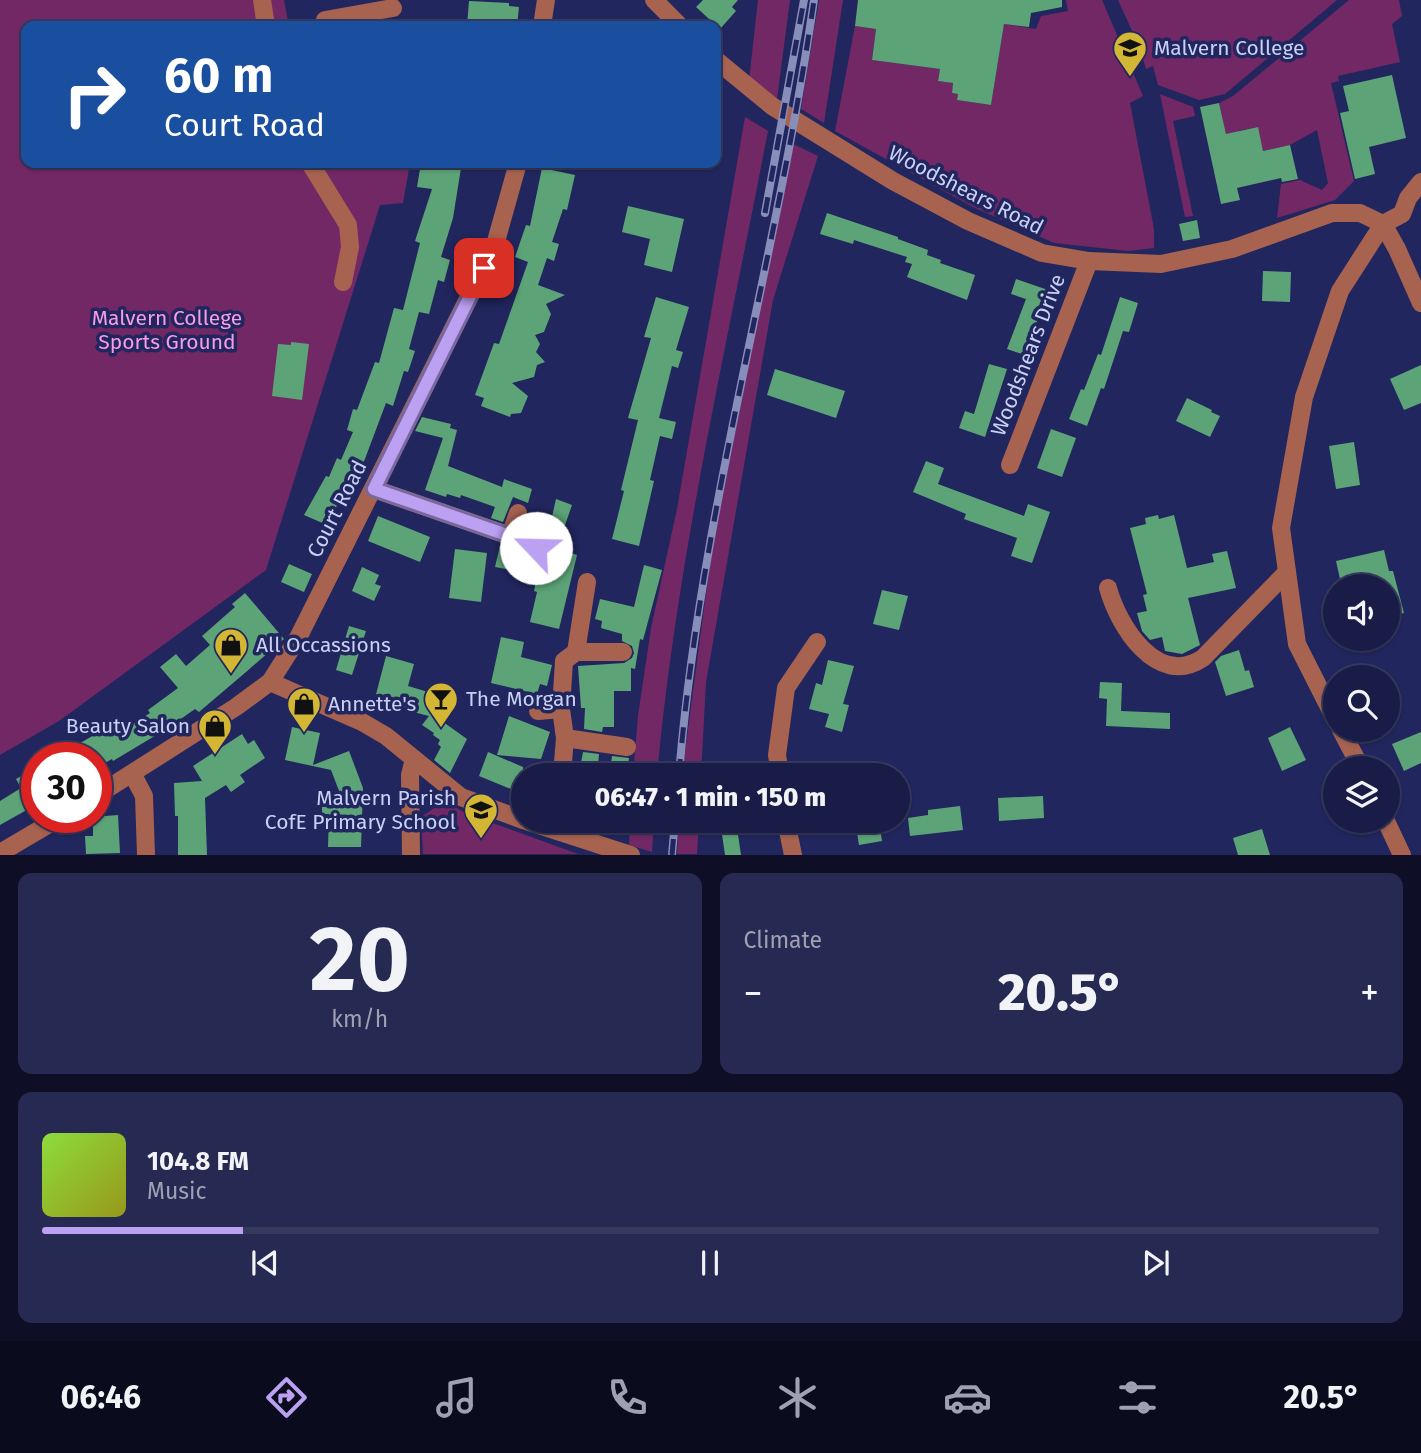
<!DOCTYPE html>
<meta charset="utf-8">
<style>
body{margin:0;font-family:"Fira Sans",sans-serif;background:#262951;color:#f1f3f6;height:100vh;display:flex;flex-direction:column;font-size:26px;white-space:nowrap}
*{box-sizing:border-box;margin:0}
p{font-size:23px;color:#9fa1b3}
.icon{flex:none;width:38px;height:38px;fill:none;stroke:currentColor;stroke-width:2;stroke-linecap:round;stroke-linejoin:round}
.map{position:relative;height:855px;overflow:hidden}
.sheet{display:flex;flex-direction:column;gap:18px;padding:18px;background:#0e0f26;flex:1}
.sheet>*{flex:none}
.top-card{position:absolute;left:21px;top:21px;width:700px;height:147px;border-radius:14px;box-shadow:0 2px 5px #0004,0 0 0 2px #373a5f;background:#1a4fa0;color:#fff;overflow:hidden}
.controls{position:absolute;left:1323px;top:574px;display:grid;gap:14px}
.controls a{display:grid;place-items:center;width:77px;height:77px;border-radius:50%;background:#191c46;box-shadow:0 2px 5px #0004,0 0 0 2px #373a5f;font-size:35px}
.speed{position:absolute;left:21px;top:742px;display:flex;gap:14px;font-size:35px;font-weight:700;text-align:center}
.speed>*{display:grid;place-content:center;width:91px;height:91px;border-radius:50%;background:#191c46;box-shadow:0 2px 5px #0004,0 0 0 2px #373a5f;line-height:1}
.speed .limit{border:10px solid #d22;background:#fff;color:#111}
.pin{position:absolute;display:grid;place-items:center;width:60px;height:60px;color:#fff;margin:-30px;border-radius:14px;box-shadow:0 4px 10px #0006}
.me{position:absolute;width:77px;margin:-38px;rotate:294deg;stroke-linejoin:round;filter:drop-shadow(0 0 5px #0008)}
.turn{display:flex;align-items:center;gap:24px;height:147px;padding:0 28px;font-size:32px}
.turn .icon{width:91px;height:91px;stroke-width:2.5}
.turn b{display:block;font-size:49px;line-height:60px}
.big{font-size:52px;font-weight:800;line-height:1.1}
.sheet .widget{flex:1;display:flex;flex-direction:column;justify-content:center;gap:10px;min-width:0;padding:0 24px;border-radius:14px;background:#262951}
.sheet .dial{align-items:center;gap:0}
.dial b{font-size:91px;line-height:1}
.song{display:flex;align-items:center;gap:21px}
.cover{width:84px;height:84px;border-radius:10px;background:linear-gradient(135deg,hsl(90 70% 55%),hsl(60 70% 35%))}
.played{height:7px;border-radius:4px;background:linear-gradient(90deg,#bca0f2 15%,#373a5f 15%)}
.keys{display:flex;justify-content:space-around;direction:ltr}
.heat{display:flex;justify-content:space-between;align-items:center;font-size:38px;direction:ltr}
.sheet .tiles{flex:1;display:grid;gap:18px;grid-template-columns:1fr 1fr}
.widget:last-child{grid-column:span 2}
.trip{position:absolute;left:511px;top:763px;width:399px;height:70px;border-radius:35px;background:#191c46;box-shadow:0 2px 5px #0004,0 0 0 2px #373a5f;font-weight:800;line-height:70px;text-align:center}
.tabs{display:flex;height:112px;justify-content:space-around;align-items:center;background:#0a0b1c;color:#9fa1b3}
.tabs .icon{width:49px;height:49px}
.tabs .current{color:#bca0f2}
.tabs b{font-size:32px;color:#f1f3f6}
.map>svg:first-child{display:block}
</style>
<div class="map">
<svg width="1421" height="855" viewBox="0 0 1421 855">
<rect width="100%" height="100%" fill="#21265e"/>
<g fill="#732866">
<path d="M 0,0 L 284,0 L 289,26 L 26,26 L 26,163 L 410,163 L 403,203 L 380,205 L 266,570 L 59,721 L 0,755 Z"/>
<path d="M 758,0 L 790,0 L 777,99 L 749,80 Z"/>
<path d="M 819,0 L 843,0 L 824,123 L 801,109 Z"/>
<path d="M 1066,0 L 1102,0 L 1143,96 L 1130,103 L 1154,229 L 1154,248 L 1128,251 L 1054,243 L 973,207 L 835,131 L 855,26 L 876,29 L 872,60 L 940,69 L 938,81 L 953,83 L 952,93 L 958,94 L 957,100 L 991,105 L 1004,24 L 1036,29 L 1041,16 L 1068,11 Z"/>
<path d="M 1118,0 L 1337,0 L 1225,94 L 1199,100 L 1158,85 L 1153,66 L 1146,69 L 1139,46 Z"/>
<path d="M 1349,0 L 1399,0 L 1402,16 L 1392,24 L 1400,62 L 1338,76 L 1339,81 L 1331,83 L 1354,181 L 1335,200 L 1277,218 L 1281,184 L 1300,180 L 1322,190 L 1328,183 L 1317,130 L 1290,145 L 1263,151 L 1257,127 L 1238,131 L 1232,161 L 1219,103 L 1233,96 Z"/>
<path d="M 1160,94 L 1193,107 L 1195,116 L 1173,121 L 1193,216 L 1185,217 Z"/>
<path d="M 745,117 L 768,131 C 727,345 677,558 657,775 L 633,775 L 638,716 L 651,628 L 677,509 Z"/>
<path d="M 793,144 L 818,156 L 773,300 L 706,682 L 701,775 L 682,775 L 712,548 Z"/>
<path d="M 445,801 L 465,813 L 578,854 L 423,854 L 421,817 Z"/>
<path d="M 630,821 L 654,821 L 652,852 L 629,845 Z"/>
<path d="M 679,821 L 699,821 L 697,854 L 677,854 Z"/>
</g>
<g fill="#5ca477">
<path d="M 703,0 L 738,0 L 732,7 L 736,11 L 720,29 L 696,7 Z"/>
<path d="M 858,0 L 1062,0 L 1062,7 L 1031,13 L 1029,27 L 1004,24 L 991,105 L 957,100 L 958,94 L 952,93 L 953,83 L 938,81 L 940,69 L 872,60 L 876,29 L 855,26 Z"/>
<path d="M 469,1 L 509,3 L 509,6 L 519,7 L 517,26 L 467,26 Z"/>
<path d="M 1392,75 L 1406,138 L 1369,147 L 1375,174 L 1355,179 L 1340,113 L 1349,111 L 1343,86 Z"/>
<path d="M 1219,103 L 1226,134 L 1258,127 L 1263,151 L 1290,145 L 1298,179 L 1282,182 L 1281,178 L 1237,188 L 1240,200 L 1221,204 L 1200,107 Z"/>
<path d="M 421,163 L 461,168 L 453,218 L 441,257 L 450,260 L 444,282 L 438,280 L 429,314 L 419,312 L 409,349 L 415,351 L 408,372 L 404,371 L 393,406 L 386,403 L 357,480 L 351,478 L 327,525 L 304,515 L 326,476 L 329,477 L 337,458 L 341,460 L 353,432 L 347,430 L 353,409 L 357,410 L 375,362 L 379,363 L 394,308 L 403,310 L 420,243 L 415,241 L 432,189 L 417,187 Z"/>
<path d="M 542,168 L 575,175 L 567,210 L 563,209 L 552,242 L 559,244 L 554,261 L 547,258 L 538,285 L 565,295 L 546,304 L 551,314 L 544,332 L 535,335 L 540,344 L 536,352 L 545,362 L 537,365 L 534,377 L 512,383 L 528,396 L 521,413 L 511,414 L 510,417 L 481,406 L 484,398 L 475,395 L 494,343 L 499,344 L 528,262 L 515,257 L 526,225 L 530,226 Z"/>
<path d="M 628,206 L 684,219 L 672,272 L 644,265 L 650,239 L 622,232 Z"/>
<path d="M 827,213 L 898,237 L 898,239 L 928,250 L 927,255 L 941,260 L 940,263 L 975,275 L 967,300 L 907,277 L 912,264 L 905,262 L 907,257 L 854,240 L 853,244 L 820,234 Z"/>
<path d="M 1197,220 L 1200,238 L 1183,241 L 1179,224 Z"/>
<path d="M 1263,271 L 1291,272 L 1290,302 L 1262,301 Z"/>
<path d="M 1016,279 L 1048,290 L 1025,355 L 1007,349 L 1026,299 L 1011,294 Z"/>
<path d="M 656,297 L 689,307 L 676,350 L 683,352 L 678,368 L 672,366 L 659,418 L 676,422 L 672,439 L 660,436 L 650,480 L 654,481 L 639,546 L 612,539 L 624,491 L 621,490 L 638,420 L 628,418 L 651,338 L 644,337 Z"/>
<path d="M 1120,297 L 1138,303 L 1129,332 L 1123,331 L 1104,389 L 1101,388 L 1087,426 L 1069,419 L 1081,389 L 1084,390 L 1098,354 L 1101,355 Z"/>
<path d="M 291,342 L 309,344 L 302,400 L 272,396 L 278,344 L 291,345 Z"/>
<path d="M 989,364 L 1007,369 L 985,437 L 959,428 L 965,411 L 974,414 Z"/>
<path d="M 1421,365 L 1421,403 L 1404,410 L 1390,379 Z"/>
<path d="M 775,369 L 845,391 L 836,418 L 767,395 Z"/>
<path d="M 1187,398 L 1212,410 L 1211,412 L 1220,416 L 1210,437 L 1176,421 Z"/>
<path d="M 422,417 L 451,424 L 450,428 L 457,430 L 448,466 L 502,487 L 504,479 L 532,489 L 528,503 L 513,497 L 503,522 L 491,518 L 495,507 L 461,495 L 460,498 L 447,494 L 446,497 L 425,490 L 443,438 L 415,431 Z"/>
<path d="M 1051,429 L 1076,438 L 1062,477 L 1037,468 Z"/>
<path d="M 1354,442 L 1360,485 L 1336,489 L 1329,446 Z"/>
<path d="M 926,461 L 944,468 L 938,484 L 1024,516 L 1028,504 L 1050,512 L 1032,563 L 1011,556 L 1017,538 L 964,519 L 966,514 L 913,492 Z"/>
<path d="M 556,499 L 572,505 L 557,548 L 577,555 L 559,629 L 530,622 L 537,592 L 534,591 L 537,577 L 539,577 L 543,557 L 547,552 L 546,543 Z"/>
<path d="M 1158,515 L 1159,519 L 1174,515 L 1187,568 L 1214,562 L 1212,554 L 1227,551 L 1236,588 L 1188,598 L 1200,645 L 1182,654 L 1165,651 L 1162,637 L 1150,640 L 1142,631 L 1137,613 L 1147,611 L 1143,595 L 1147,594 L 1130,528 L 1146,524 L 1145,518 Z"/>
<path d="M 378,516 L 430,537 L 420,562 L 368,541 Z"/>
<path d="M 500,546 L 516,551 L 512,570 L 495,567 Z"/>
<path d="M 455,549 L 487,553 L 481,602 L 449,598 Z"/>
<path d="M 1384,550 L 1389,571 L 1393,571 L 1404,613 L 1388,617 L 1388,586 L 1349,586 L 1347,577 L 1340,579 L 1336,561 Z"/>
<path d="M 289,564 L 312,574 L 304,592 L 281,582 Z"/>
<path d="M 644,565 L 662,570 L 643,640 L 640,639 L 635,669 L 631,668 L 631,691 L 614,691 L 614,727 L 603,727 L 602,732 L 584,729 L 585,708 L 581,708 L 578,666 L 624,663 L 632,658 L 634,653 L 632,646 L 622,641 L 622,634 L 601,628 L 602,621 L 595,619 L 600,599 L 634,607 Z"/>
<path d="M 362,567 L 379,575 L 375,584 L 381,586 L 374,601 L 352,591 Z"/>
<path d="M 882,590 L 908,596 L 899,630 L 873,624 Z"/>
<path d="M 245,593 L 284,639 L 246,672 L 199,712 L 195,709 L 168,728 L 113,761 L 112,759 L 96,768 L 96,758 L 54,758 L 96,734 L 93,730 L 107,721 L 113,729 L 116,727 L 119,733 L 150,713 L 148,710 L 178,688 L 160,667 L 176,654 L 186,666 L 210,645 L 202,636 L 235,607 L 232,604 Z"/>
<path d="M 349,626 L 366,631 L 352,675 L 336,670 Z"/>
<path d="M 501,637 L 524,642 L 521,657 L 552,665 L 547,686 L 540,684 L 537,694 L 491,683 Z"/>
<path d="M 1239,650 L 1245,671 L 1249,670 L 1254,687 L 1226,696 L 1215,662 L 1221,656 Z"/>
<path d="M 386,656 L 414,664 L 408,686 L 455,700 L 439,719 L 467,739 L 450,773 L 434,760 L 441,747 L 438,744 L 440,740 L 433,735 L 434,733 L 422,725 L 429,716 L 374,702 Z"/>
<path d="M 828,660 L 854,666 L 843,704 L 849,705 L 842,732 L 825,727 L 829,714 L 809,709 L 816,683 L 822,685 Z"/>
<path d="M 1100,682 L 1122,683 L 1121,711 L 1170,713 L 1170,729 L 1106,726 L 1107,699 L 1099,698 Z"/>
<path d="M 509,716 L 550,732 L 541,759 L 497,755 Z"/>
<path d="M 292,727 L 320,733 L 313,765 L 349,751 L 363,788 L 361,847 L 328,847 L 329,814 L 322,814 L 322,796 L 341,796 L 331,770 L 285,760 Z"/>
<path d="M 1290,727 L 1306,760 L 1282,771 L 1268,738 Z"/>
<path d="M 1421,732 L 1421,763 L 1404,771 L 1392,744 Z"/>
<path d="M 242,734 L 248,744 L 254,740 L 265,758 L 240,775 L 245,782 L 231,792 L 226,785 L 205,798 L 207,855 L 178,855 L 178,816 L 175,816 L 174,783 L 202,781 L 193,766 Z"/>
<path d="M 488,752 L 523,767 L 523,794 L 479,776 Z"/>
<path d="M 583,752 L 599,754 L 598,765 L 581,763 Z"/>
<path d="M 612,756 L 629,758 L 627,772 L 610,771 Z"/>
<path d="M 37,767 L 37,815 L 32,807 L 0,825 L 0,801 L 21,788 L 16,779 Z"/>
<path d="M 1043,796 L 1044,818 L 999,821 L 998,798 Z"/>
<path d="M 960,806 L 963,830 L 910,836 L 908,818 L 928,815 L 928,810 Z"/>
<path d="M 118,815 L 120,853 L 86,854 L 85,836 L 93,836 L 93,817 Z"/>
<path d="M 720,821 L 736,821 L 741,855 L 725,855 Z"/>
<path d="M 855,821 L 879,821 L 882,841 L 859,845 Z"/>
<path d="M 1262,829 L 1270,855 L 1238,855 L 1233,838 Z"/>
</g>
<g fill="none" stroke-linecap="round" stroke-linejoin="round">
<g stroke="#a76250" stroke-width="18">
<path d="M 262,0 L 266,26"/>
<path d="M 654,0 L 680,26"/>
<path d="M 325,20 L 393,8"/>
<path d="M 542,26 L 546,0"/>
<path d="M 716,60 L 772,106 L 893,181 L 968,221 L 1042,253 L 1089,261 L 1161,264 L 1232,249 L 1332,213 L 1360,213 L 1383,224 L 1397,249 L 1421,303"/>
<path d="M 310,163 L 348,225 L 350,247 L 343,282"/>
<path d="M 1010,465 L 1089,261"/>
<path d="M 374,489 L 510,536 L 536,548"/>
<path d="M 510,536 L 518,513"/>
<path d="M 1108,588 C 1118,625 1157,689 1203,658 L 1287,572"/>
<path d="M 576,652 L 623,652"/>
<path d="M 270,682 L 362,722 L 386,736 L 461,797 L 523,820"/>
<path d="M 538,711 L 561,709"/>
<path d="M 1335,719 L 1297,644 L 1281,528 L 1304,397 L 1340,291 L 1383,224 L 1402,214 L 1408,198 L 1421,182"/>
<path d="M 1341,730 L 1361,768"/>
<path d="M 565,738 L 627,747"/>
<path d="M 133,775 L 144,796 L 146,855"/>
<path d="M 562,775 L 565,738 L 561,709 L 564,661 L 576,652 L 587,582"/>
<path d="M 780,775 L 777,755 L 786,688 L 817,642"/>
<path d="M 96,796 L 236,707 L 270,682 L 298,638 L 495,245 L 518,163"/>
<path d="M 526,821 L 631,855"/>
<path d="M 786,821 L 793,855"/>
<path d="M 1386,821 L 1402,855"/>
<path d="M 0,853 L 61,817"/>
<path d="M 411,855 L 410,775 L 414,759"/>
</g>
<g stroke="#878eb9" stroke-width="8">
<g id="rail">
<path d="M 765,213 L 804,0"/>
<path d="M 679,775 C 700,513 777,260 814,0"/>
<path d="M 672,855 L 675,821"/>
</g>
</g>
<use href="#rail" stroke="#21265e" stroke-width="5" stroke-dasharray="16" stroke-linecap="butt"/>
</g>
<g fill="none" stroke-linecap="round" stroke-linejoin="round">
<g stroke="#7a689d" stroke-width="18">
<path id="route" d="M 484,268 L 374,489 L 510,536 L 536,548"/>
</g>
<use href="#route" stroke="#bca0f2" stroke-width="12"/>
</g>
<defs>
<g id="school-pin" transform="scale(1.75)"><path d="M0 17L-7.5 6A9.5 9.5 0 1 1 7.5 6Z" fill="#d4b635" stroke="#21265e"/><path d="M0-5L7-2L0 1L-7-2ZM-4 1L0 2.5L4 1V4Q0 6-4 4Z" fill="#111"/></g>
<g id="shop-pin" transform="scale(1.75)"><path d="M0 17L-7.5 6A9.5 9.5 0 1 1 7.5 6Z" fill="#d4b635" stroke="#21265e"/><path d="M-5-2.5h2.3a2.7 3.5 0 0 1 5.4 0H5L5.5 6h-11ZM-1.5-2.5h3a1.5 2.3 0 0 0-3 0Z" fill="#111"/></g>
<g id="bar-pin" transform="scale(1.75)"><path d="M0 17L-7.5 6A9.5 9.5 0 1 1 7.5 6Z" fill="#d4b635" stroke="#21265e"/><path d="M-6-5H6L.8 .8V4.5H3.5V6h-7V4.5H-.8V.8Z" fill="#111"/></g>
</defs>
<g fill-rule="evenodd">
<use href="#school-pin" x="1130" y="48"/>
<use href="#shop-pin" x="231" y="645"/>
<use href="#bar-pin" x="441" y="699"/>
<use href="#shop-pin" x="304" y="704"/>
<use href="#shop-pin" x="215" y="726"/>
<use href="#school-pin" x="481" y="810"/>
</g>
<g text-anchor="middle" stroke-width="7" stroke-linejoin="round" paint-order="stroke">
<g font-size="21" fill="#c9d1f4" stroke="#21265e" text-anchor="start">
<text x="1154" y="55">Malvern College</text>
<text x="256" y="652">All Occassions</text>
<text x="466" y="706">The Morgan</text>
<text x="328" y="711">Annette's</text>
<text x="190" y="733" text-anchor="end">Beauty Salon</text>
<text x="456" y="805" text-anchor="end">Malvern Parish<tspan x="456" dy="24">CofE Primary School</tspan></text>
</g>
<g font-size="21" fill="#c9d1f4" stroke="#21265e">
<text transform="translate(966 190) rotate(27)" y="7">Woodshears Road</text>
<text transform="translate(1028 355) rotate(-69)" y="7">Woodshears Drive</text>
<text transform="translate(337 509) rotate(-63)" y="7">Court Road</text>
</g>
<g font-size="21" fill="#fa9be5" stroke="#21265e">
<text x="167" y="325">Malvern College<tspan x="167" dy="24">Sports Ground</tspan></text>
</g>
</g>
</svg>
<div class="controls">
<a><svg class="icon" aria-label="sound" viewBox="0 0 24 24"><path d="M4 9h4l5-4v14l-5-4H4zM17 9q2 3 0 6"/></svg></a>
<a><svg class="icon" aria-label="search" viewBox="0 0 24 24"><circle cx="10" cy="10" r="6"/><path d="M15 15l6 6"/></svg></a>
<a><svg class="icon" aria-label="layers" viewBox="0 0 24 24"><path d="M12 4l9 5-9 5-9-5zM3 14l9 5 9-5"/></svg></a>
</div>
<div class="speed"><div class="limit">30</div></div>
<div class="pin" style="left:484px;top:268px;background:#d93025"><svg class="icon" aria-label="arrive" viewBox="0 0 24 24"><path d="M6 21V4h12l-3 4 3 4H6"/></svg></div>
<svg class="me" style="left:536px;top:548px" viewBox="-20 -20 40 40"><circle r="19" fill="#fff"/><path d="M0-13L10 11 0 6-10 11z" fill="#bca0f2"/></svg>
<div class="trip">06:47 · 1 min · 150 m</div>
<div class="top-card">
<div class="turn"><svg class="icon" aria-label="right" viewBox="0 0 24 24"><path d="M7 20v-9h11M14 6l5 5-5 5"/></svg><div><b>60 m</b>Court Road</div></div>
</div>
</div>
<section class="sheet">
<div class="tiles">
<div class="widget dial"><b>20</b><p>km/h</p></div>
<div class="widget"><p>Climate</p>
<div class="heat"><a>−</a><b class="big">20.5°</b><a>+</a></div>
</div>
<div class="widget">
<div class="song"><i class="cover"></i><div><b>104.8 FM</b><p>Music</p></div></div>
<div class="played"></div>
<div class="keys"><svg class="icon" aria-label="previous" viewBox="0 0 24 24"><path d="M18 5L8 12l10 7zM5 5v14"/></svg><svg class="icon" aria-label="pause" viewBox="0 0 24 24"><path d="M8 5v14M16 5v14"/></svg><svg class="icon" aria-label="next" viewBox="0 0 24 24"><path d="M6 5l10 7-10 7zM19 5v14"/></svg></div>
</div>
</div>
</section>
<nav class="tabs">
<b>06:46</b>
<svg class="icon current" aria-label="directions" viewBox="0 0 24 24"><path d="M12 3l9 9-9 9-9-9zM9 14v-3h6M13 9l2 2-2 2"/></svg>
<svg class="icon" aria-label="music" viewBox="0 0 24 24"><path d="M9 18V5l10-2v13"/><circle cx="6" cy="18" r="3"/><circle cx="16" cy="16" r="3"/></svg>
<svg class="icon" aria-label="phone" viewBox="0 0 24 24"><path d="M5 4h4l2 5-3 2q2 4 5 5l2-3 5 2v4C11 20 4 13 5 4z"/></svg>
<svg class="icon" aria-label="climate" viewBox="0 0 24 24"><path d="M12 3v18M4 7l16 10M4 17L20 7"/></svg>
<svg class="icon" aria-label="car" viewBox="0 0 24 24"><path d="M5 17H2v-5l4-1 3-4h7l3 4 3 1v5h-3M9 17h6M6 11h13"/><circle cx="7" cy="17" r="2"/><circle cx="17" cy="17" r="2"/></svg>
<svg class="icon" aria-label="filters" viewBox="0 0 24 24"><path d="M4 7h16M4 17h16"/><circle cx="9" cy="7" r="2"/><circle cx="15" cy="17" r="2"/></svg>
<b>20.5°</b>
</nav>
